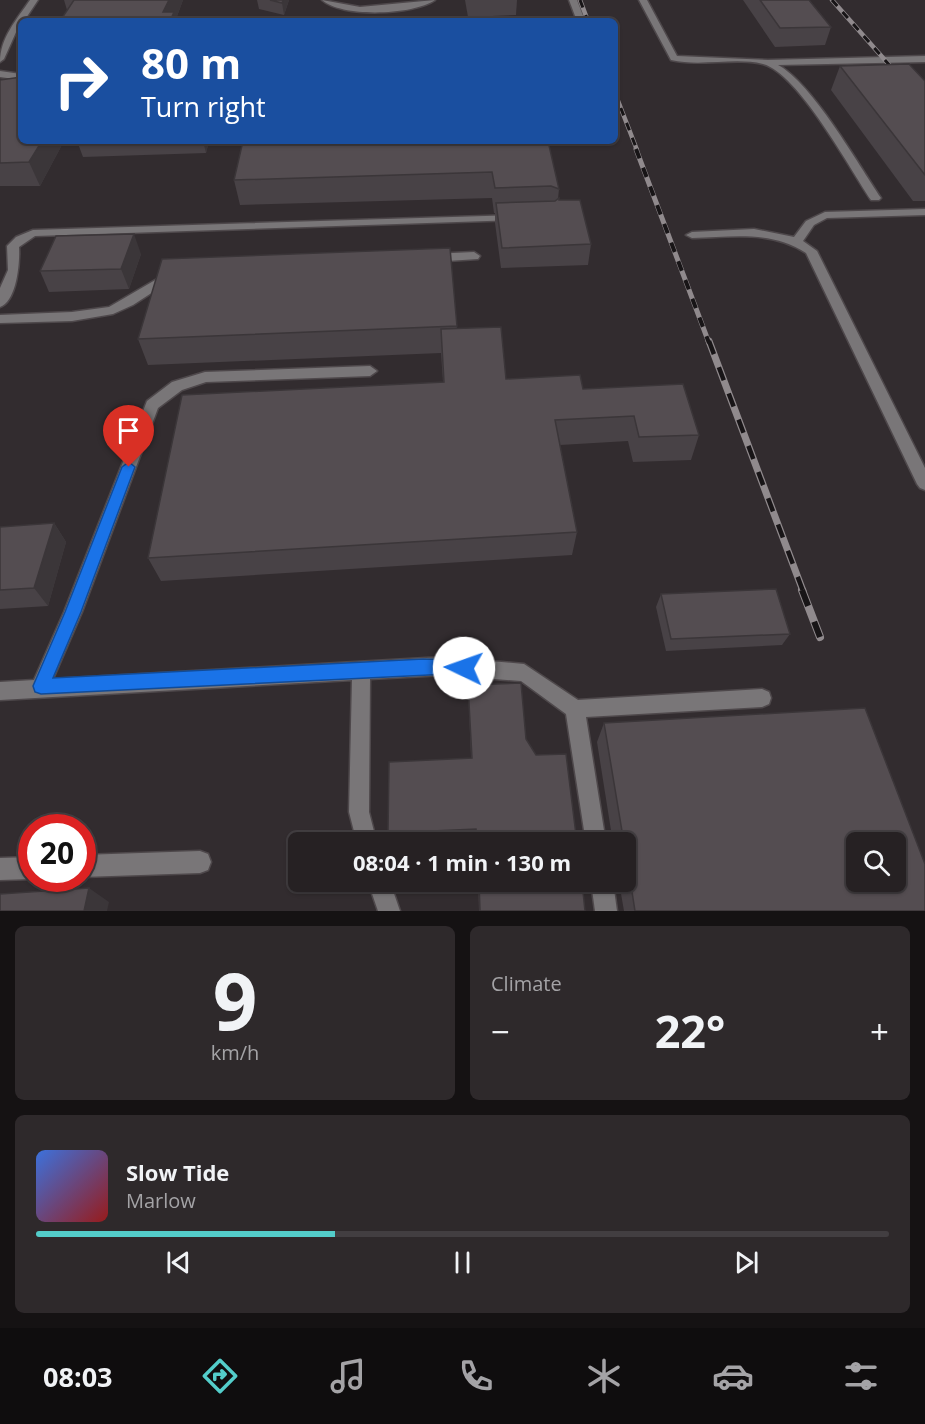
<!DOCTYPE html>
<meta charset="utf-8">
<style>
body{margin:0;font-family:"Open Sans",sans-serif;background:#2e292b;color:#f1f3f6;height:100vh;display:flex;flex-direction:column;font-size:22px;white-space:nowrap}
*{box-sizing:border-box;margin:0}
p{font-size:20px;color:#a4a3a6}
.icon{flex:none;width:33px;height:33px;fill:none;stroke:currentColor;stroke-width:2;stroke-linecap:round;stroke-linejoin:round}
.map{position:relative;height:911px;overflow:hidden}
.drawer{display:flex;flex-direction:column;gap:15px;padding:15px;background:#151213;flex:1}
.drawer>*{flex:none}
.guide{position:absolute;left:18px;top:18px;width:600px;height:126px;border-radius:9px;box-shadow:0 2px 4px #0004,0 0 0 2px #423e41;background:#1a4fa0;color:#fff;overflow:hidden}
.buttons{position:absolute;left:846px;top:832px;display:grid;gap:12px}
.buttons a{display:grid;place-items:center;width:60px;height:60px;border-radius:9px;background:#262123;box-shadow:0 2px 4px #0004,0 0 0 2px #423e41;font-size:30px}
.speed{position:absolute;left:18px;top:814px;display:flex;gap:12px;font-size:30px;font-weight:700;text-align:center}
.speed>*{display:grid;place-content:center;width:78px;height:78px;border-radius:50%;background:#262123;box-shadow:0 2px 4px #0004,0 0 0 2px #423e41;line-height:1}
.speed .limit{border:9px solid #d22;background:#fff;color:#111}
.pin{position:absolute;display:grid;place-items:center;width:51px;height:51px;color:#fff;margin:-62px -26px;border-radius:50% 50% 50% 0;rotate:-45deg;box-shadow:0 0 6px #0007}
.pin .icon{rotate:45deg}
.me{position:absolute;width:66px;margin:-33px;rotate:273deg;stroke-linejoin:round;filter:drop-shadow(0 0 4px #0008)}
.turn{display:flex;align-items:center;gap:21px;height:126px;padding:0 24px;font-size:27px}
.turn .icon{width:78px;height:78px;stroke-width:2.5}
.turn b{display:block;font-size:42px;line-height:51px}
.big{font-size:45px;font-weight:700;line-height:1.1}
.drawer .tile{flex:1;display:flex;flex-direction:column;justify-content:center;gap:9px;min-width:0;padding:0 21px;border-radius:9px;background:#2e292b}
.drawer .dial{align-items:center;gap:0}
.dial b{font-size:78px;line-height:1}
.song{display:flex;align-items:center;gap:18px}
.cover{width:72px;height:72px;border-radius:9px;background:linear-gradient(135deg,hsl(220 70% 55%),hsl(0 70% 35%))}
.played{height:6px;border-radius:3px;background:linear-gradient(90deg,#53cdca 35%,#423e41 35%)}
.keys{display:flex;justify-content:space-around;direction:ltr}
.heat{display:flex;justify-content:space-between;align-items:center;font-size:33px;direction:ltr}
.drawer .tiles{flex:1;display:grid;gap:15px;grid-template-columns:1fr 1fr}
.tile:last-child{grid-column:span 2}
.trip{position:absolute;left:288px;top:832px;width:348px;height:60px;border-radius:9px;background:#262123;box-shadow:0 2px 4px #0004,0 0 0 2px #423e41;font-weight:700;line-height:60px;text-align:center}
.tabs{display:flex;height:96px;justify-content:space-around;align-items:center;background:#0f0d0e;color:#a4a3a6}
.tabs .icon{width:42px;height:42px}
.tabs .active{color:#53cdca}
.tabs b{font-size:27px;color:#f1f3f6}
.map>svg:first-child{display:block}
</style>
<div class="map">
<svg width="925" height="911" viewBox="0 0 925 911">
<rect width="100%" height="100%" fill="#322c2f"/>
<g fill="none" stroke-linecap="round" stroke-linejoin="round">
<g stroke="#4e484b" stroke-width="3">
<g id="minor">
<path d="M 30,0 L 38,0 L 24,21 L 21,21 L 4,59 L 0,62 C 0,38 17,19 30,0 Z"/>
<path d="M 322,0 L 360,7 L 435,0 C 414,15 342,18 322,0 Z"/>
<path d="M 569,0 L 577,0 L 585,21 L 577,21 Z"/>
<path d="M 639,0 L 647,0 L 677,56 L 768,60 L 925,56 L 925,62 L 778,65 C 812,83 858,164 881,198 L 879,200 L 871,200 C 850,169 798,73 763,64 C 735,57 701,67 671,60 Z"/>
<path d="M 0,71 L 21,74 L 21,80 L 0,77 Z"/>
<path d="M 925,209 L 925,215 L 827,218 L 814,225 L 803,241 L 817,251 L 925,468 L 925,490 L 920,488 L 917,484 L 806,253 C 771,230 732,237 692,238 L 686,235 L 692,232 L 754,229 L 794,237 L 806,221 L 825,212 Z"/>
<path d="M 515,215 L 521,218 L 519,220 L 35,236 L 19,247 C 20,262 17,301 0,307 L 0,288 L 8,270 L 7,246 L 16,237 L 33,230 Z"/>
<path d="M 474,252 L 480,256 L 478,259 L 432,262 L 426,258 L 432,254 Z"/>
<path d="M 169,272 L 175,276 L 173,279 L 133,305 L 113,314 L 72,321 L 0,323 L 0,315 L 72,312 L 109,307 Z"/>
<path d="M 370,366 L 377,371 L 370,376 L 206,382 L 182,390 L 158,408 L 82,612 L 53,679 L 444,657 L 524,664 L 578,700 L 762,689 L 769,692 L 771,698 L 769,704 L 762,707 L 586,717 L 606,843 L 586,843 L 566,714 L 521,681 L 444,675 L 370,679 L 369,812 L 377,843 L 357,843 L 349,812 L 352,680 L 0,700 L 0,682 L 34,680 L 64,612 L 147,401 L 172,382 L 205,372 Z"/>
<path d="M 200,851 L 208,854 L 211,862 L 208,870 L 200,873 L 82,877 L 82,855 Z"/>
<path d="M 32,857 L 32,879 L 0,880 L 0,858 Z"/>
<path d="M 368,882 L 390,882 L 400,911 L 378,911 Z"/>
<path d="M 591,882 L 613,882 L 617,911 L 595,911 Z"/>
</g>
</g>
<use href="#minor" fill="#797678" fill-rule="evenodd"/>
<g stroke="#908a8d" stroke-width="4.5">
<g id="rail-far3">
<path d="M 580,0 L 588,21"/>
<path d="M 832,0 L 899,76"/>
<path d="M 615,93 L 637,150"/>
</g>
</g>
<g stroke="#908a8d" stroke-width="5">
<path id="rail-far2" d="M 636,149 L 709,343"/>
</g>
<g stroke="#908a8d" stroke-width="7">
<path id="rail-far1" d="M 709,341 L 803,591"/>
</g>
<g stroke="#908a8d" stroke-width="8">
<path id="rail" d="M 802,590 L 820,637"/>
</g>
<use href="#rail-far3" stroke="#181517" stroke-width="3" stroke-dasharray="8" stroke-linecap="butt"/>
<use href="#rail-far2" stroke="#181517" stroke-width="4" stroke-dasharray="10" stroke-linecap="butt"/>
<use href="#rail-far1" stroke="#181517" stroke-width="4.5" stroke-dasharray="14" stroke-linecap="butt"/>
<use href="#rail" stroke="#181517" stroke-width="6" stroke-dasharray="17" stroke-linecap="butt"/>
</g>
<g fill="#484246">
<path d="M 64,0 L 183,0 L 176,19 L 176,21 L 60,21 L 67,10 Z"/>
<path d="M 257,0 L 289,0 L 284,15 L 259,9 Z"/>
<path d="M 465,0 L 517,0 L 516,15 L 468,17 Z"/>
<path d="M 743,0 L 809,0 L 831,27 L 825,45 L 775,47 Z"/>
<path d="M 840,66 L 925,81 L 925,201 L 913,201 L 831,90 Z"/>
<path d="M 0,80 L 21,141 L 64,141 L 40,186 L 0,186 Z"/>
<path d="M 77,141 L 209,141 L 206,153 L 83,157 Z"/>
<path d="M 548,141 L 559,189 L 558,199 L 591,244 L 588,265 L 501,268 L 495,223 L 495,213 L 494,213 L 492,198 L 240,205 L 234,180 Z"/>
<path d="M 450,248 L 457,329 L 506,379 L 583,389 L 699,435 L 691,460 L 633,462 L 628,441 L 560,445 L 577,532 L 572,555 L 161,581 L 148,558 L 443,382 L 441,353 L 148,365 L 138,339 Z"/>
<path d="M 141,254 L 129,289 L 49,292 L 40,271 Z"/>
<path d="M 54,523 L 66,542 L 48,606 L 0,609 L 0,527 Z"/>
<path d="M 661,594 L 790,634 L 782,645 L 666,651 L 656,607 Z"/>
<path d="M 468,685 L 526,739 L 577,843 L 476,843 L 475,839 L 391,843 L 388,833 L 471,758 Z"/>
<path d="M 604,723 L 925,911 L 624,911 L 619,882 L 626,882 L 626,843 L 613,843 L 597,742 Z"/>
<path d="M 478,882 L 582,882 L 585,911 L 479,911 Z"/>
</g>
<g fill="#3b3639">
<path d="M 169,0 L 183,0 L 176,19 L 176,21 L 166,21 L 163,12 Z"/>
<path d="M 283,0 L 289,0 L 284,15 L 282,3 Z"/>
<path d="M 21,90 L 21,125 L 18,118 Z"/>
<path d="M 42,141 L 64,141 L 40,186 L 29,162 Z"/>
<path d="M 203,141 L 209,141 L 206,153 Z"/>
<path d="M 134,234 L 141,254 L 129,289 L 121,269 Z"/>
<path d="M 54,523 L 66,542 L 48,606 L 34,588 Z"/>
<path d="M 89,888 L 109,902 L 107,911 L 84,911 Z"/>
</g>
<g fill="#544d51" stroke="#3b3639" stroke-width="1.5" fill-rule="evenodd">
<path d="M 74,0 L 169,0 L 163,12 L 174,12 L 170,21 L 60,21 Z"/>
<path d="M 270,0 L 283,0 L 282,3 Z"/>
<path d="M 760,0 L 809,0 L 831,27 L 780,28 Z"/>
<path d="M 909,64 L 925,81 L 925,175 L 840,66 Z"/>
<path d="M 21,77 L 21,90 L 18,118 L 21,118 L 21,141 L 42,141 L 29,162 L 0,163 L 0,80 Z"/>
<path d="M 243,141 L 548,141 L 559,189 L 551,186 L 495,188 L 492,172 L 234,180 Z"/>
<path d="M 559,198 L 559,200 L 580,200 L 591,244 L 502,248 L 496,203 L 555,201 Z"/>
<path d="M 134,234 L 121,269 L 40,271 L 56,236 Z"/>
<path d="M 450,248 L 457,326 L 138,339 L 162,259 Z"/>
<path d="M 501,327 L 506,379 L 580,375 L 583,389 L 683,384 L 699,435 L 639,437 L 634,416 L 555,420 L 577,532 L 148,558 L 182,395 L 444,382 L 441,329 Z"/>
<path d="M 54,523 L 34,588 L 0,590 L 0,527 Z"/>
<path d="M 776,589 L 790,634 L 671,639 L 661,594 Z"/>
<path d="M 521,683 L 526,739 L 536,755 L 566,754 L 577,843 L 477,843 L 476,829 L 388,833 L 389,762 L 472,758 L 468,685 Z"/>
<path d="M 865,708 L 925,864 L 925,911 L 635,911 L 626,853 L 626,843 L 624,843 L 604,723 ZM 856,843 L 896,843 L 896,882 L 856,882 Z"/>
<path d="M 479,882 L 582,882 L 585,911 L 480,911 Z"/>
<path d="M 89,888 L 84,911 L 0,911 L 0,894 Z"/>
</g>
<path fill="#1a73e8" stroke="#114b97" stroke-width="1.5" d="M 129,462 L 135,467 L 81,612 L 53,678 L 423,659 L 464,660 L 470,662 L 472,668 L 470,673 L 41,694 L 35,692 L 33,686 L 65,612 L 122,467 Z"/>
</svg>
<div class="buttons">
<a><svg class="icon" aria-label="search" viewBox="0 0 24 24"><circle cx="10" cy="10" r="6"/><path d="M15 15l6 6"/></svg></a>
</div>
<div class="speed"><div class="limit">20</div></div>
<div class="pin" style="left:129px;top:467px;background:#d93025"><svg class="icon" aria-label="arrive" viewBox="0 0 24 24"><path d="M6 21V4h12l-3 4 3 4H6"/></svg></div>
<svg class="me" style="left:464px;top:668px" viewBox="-20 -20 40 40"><circle r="19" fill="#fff"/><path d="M0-13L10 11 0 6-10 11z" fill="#1a73e8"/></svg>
<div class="trip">08:04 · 1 min · 130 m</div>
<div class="guide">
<div class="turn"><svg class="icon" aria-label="right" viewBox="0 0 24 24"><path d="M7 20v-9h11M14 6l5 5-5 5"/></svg><div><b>80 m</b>Turn right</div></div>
</div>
</div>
<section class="drawer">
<div class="tiles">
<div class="tile dial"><b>9</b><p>km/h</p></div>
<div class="tile"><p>Climate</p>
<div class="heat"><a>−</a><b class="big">22°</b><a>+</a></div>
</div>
<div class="tile">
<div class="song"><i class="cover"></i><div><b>Slow Tide</b><p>Marlow</p></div></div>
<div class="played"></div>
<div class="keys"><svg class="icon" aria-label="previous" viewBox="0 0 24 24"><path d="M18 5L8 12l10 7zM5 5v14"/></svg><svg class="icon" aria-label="pause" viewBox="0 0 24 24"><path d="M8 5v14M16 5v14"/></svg><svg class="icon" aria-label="next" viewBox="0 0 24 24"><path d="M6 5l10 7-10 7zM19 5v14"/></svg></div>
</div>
</div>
</section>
<nav class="tabs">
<b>08:03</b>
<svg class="icon active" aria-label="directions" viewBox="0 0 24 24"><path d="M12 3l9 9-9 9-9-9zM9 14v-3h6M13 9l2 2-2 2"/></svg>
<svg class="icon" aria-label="music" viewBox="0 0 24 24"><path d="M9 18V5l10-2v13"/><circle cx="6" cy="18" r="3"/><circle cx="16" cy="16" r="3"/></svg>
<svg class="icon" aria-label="phone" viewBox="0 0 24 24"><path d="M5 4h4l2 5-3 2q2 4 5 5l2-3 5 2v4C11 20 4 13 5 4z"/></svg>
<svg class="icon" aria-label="climate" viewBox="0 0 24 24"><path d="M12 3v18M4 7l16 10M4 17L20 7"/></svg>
<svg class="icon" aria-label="car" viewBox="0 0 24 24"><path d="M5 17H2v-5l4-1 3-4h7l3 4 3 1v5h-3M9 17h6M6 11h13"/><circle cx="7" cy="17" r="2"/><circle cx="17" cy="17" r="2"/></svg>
<svg class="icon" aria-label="filters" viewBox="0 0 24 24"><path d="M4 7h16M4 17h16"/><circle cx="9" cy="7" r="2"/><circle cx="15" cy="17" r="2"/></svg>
</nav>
